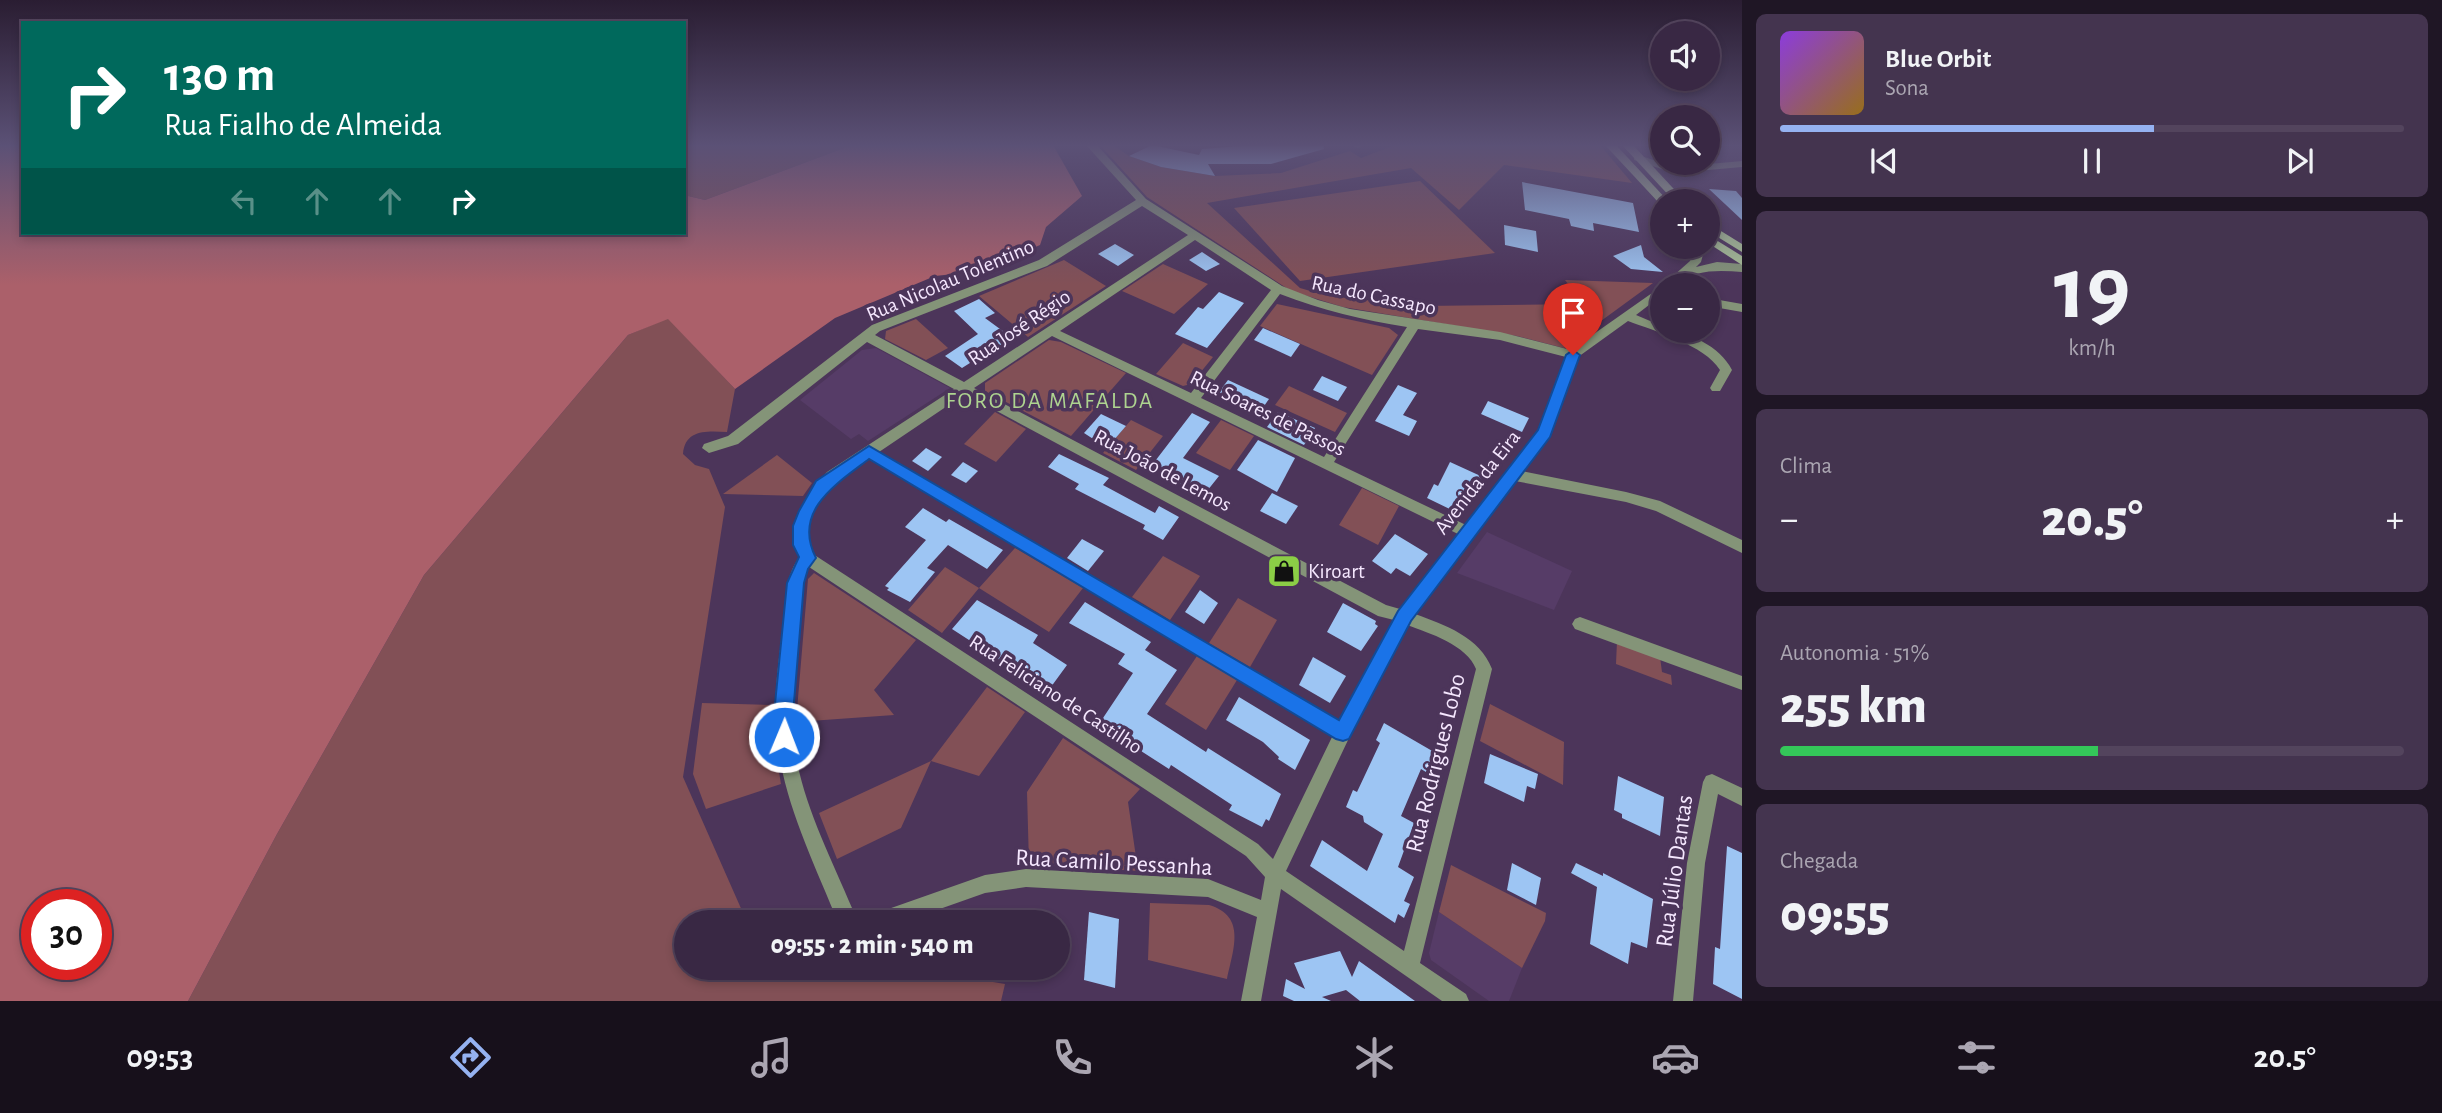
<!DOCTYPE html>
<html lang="pt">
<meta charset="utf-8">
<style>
body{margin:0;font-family:"Alegreya Sans",sans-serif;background:#44344f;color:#f1f3f6;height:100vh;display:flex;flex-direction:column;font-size:26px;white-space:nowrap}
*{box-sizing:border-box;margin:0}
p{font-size:23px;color:#aba6b2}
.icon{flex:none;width:38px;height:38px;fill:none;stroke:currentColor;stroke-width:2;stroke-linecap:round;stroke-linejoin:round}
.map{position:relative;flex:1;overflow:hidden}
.drawer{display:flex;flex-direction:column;gap:14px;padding:14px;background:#1f1625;width:700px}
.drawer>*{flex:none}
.guide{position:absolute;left:21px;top:21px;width:665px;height:214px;border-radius:0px;box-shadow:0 4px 10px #0003,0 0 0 2px #53445d;background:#00695c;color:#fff;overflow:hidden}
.fabs{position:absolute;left:1650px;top:21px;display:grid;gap:14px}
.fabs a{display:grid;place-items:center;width:70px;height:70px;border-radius:50%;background:#392844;box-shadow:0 4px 10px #0003,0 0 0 2px #53445d;font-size:35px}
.speed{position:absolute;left:21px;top:889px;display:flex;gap:14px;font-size:35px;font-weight:700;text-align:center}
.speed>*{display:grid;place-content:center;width:91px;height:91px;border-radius:50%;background:#392844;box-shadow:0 4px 10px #0003,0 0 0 2px #53445d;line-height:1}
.speed .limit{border:10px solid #d22;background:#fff;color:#111}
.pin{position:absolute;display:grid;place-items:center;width:60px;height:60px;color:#fff;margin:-72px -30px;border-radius:50% 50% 50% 0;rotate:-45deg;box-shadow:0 0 7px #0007}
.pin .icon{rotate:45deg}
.me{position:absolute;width:77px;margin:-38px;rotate:1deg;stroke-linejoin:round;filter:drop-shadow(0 0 5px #0008)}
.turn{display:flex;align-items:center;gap:24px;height:147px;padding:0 28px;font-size:32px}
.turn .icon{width:91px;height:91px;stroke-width:2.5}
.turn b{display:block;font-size:49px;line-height:60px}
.lanes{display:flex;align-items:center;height:66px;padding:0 28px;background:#0003;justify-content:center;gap:35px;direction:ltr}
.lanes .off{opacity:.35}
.big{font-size:52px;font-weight:800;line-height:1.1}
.drawer .tile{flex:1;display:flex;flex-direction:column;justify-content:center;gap:10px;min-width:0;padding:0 24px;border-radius:10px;background:#44344f}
.drawer .dial{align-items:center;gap:0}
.dial b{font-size:91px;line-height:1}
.song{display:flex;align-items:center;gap:21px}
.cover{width:84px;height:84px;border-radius:10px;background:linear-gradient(135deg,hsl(270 70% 55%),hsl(40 70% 35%))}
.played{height:7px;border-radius:4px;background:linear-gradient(90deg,#95b2f1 60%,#53445d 60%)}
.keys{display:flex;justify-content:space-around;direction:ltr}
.heat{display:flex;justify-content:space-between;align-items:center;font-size:38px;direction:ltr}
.charge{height:10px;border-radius:5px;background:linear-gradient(90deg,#34c759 51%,#53445d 0)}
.trip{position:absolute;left:674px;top:910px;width:396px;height:70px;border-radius:35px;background:#392844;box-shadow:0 4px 10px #0003,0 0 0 2px #53445d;font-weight:800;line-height:70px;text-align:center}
.tab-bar{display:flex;height:112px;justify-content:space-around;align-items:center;background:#17101b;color:#aba6b2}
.tab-bar .icon{width:49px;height:49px}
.tab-bar .current{color:#95b2f1}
.tab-bar b{font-size:32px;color:#f1f3f6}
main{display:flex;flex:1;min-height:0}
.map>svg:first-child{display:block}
</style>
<main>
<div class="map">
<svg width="1742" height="1001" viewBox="0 0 1742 1001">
<rect width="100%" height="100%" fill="#4c355a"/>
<g fill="#563c67">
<path d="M 876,348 L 950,388 L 868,441 L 859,434 L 851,439 L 800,400 L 862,350 Z"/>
<path d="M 1487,532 L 1572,571 L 1554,610 L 1457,573 Z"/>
<path d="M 1439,912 L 1522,968 L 1509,1001 L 1489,1001 L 1431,960 L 1429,953 Z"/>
</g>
<g fill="#825056">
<path d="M 684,145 L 852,145 L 705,200 L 684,195 Z"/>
<path d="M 1100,145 L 1113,145 L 1129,156 L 1161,167 L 1215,176 L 1281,173 L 1350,151 L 1361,158 L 1395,145 L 1600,145 L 1632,183 L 1504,165 L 1459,210 L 1411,168 L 1207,203 L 1300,288 L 1328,296 L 1422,306 L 1584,304 L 1565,280 L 1653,283 L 1564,348 L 1517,336 L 1343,307 L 1291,291 L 1147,197 Z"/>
<path d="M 1420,181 L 1495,253 L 1300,281 L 1234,208 Z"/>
<path d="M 1064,260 L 1106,286 L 1028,337 L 979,296 Z"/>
<path d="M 1163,264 L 1208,284 L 1174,314 L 1122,291 Z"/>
<path d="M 1277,304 L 1389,328 L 1398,335 L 1372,375 L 1260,326 Z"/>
<path d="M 668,318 L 735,389 L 727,432 C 707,431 685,429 683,454 L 695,465 L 709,469 L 725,507 L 683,777 L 747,922 L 686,922 L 686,968 L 768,968 L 770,973 L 791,968 L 954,968 L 957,976 L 1005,984 L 1001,1001 L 188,1001 L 277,834 L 424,575 L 628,335 Z"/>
<path d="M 916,319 L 948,348 L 926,360 L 885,339 L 886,331 Z"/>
<path d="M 1049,340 L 1061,342 L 1126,373 L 1071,436 L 985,391 L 985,383 Z"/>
<path d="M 1183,343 L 1213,357 L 1191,384 L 1183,386 L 1156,374 Z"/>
<path d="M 1289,386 L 1347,413 L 1335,432 L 1275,405 Z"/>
<path d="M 995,412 L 1026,429 L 996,462 L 964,444 Z"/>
<path d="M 1131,420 L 1163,436 L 1136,470 L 1103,453 Z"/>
<path d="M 1221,420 L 1254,436 L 1230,470 L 1196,453 Z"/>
<path d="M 777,455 L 812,483 L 803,496 L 723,494 Z"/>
<path d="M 1362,488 L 1399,506 L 1378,545 L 1339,525 Z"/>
<path d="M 1015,548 L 1083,588 L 1049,632 L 979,588 L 942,633 L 908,610 L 945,567 L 979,588 Z"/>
<path d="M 1163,556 L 1200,576 L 1170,620 L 1132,597 Z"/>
<path d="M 814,573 L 916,640 L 874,690 L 894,715 L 796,722 L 808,579 Z"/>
<path d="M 1238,598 L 1277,620 L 1250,667 L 1209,643 Z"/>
<path d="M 1617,641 L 1660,657 L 1662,672 L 1671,675 L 1672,685 L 1616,664 Z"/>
<path d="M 1197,656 L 1237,680 L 1206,730 L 1165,704 Z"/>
<path d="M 987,687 L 1025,712 L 979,776 L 931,761 L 901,828 L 837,859 L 819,813 L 931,761 Z"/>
<path d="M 702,703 L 773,705 L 771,724 L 781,784 L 706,809 L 693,774 Z"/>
<path d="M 1490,704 L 1564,742 L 1563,785 L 1480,741 Z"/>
<path d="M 1063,738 L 1140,789 L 1128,802 L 1138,871 L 1029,864 L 1027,792 Z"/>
<path d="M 1451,865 L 1546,913 L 1545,921 L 1522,968 L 1439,912 Z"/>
<path d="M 1150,903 L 1209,905 C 1247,916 1233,950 1227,979 L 1148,960 Z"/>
</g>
<path fill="#ab606a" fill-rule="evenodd" d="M 0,145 L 23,145 L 23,233 L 684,233 L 684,195 L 705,200 L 852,145 L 1053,145 L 1082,196 L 1046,227 L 1040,245 L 981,271 L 935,276 L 835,318 L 735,389 L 668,319 L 628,335 L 424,575 L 277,834 L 188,1001 L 0,1001 ZM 37,905 L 96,905 L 96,964 L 37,964 Z"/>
<g fill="#9dc5f3">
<path d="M 1152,145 L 1199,155 L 1202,149 L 1255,145 L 1323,145 L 1324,149 L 1271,164 L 1208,164 L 1215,176 L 1161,167 L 1129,156 Z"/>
<path d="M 1522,182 L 1633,203 L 1639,232 L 1593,223 L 1594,231 L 1571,226 L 1569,219 L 1525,210 Z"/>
<path d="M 1709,189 L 1736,191 L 1742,198 L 1742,220 Z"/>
<path d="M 1504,225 L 1536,231 L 1538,252 L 1505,245 Z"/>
<path d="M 1115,244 L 1134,255 L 1118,266 L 1098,254 Z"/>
<path d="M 1641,245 L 1644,257 L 1663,272 L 1631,269 L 1613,256 Z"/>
<path d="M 1202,252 L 1220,264 L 1206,271 L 1189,260 Z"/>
<path d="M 1219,292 L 1244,303 L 1207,348 L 1175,334 L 1198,307 L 1203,309 Z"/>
<path d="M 979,299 L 995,313 L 985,318 L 1015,340 L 993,354 L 989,351 L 962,368 L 945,356 L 978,334 L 954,311 Z"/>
<path d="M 1263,328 L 1300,344 L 1291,357 L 1254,340 Z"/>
<path d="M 1322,376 L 1347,387 L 1338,401 L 1313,390 Z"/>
<path d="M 1228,380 L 1269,399 L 1257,416 L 1216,396 Z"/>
<path d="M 1398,385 L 1417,393 L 1403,415 L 1417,421 L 1409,436 L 1375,421 Z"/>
<path d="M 1488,401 L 1529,418 L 1522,432 L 1481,414 Z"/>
<path d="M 1278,412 L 1315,428 L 1304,445 L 1267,427 Z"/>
<path d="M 1192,413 L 1210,422 L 1183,458 L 1219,476 L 1203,496 L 1149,469 Z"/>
<path d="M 1101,414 L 1126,426 L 1107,448 L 1084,433 Z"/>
<path d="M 1258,440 L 1295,458 L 1277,492 L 1237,470 Z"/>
<path d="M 926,448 L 942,457 L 928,471 L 912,461 Z"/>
<path d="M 1059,454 L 1109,478 L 1103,485 L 1155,513 L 1159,506 L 1179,517 L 1163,540 L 1143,529 L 1145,525 L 1075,489 L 1079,484 L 1048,467 Z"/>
<path d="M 963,462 L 978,471 L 966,483 L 951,475 Z"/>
<path d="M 1450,462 L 1485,478 L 1477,493 L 1471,491 L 1460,514 L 1427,498 L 1434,484 L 1438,486 Z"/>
<path d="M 1272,493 L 1298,506 L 1286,524 L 1260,511 Z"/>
<path d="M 923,508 L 946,522 L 949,519 L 1003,550 L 987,569 L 948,545 L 927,568 L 935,572 L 910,602 L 887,590 L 889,588 L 885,586 L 926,540 L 905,527 Z"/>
<path d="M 1395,534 L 1428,554 L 1410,576 L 1396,568 L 1391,574 L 1372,561 Z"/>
<path d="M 1082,539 L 1104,551 L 1088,571 L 1067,558 Z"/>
<path d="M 1200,590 L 1218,603 L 1204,624 L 1185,612 Z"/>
<path d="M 977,600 L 1038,635 L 1033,643 L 1067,665 L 1048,691 L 952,629 Z"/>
<path d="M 1085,602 L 1151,642 L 1145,650 L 1177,670 L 1147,714 L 1206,752 L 1208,748 L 1281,794 L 1269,821 L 1266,819 L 1262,827 L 1229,810 L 1232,805 L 1171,765 L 1169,769 L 1099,724 L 1133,673 L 1118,664 L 1125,654 L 1069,623 Z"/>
<path d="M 1343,603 L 1376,621 L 1375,624 L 1378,626 L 1361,651 L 1327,632 Z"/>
<path d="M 1313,657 L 1346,676 L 1330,703 L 1299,685 Z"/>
<path d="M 1239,697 L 1310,740 L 1295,770 L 1278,759 L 1279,757 L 1263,742 L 1226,720 Z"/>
<path d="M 1384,723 L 1434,752 L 1426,772 L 1421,769 L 1401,816 L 1414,823 L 1398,867 L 1414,877 L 1404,901 L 1410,904 L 1404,918 L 1398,914 L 1395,923 L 1310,866 L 1322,840 L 1367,871 L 1383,834 L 1364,822 L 1363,816 L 1346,807 L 1353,790 L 1357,792 L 1380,743 L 1376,740 Z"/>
<path d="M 1490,754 L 1538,774 L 1535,789 L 1527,786 L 1524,802 L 1484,783 Z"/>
<path d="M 1618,776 L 1664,797 L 1660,836 L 1622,818 L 1622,814 L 1614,810 Z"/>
<path d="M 1727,846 L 1742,853 L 1742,999 L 1713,984 L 1715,947 L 1720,949 Z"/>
<path d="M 1512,863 L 1541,878 L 1536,905 L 1507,890 Z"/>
<path d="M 1576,863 L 1603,876 L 1603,873 L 1653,899 L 1647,948 L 1631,942 L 1628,964 L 1590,944 L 1597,887 L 1571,873 Z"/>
<path d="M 1089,912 L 1119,919 L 1115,988 L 1084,980 Z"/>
<path d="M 1340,951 L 1352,977 L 1359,961 L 1415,1001 L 1360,1001 L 1346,990 L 1322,997 L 1331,1001 L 1294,1001 L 1283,996 L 1286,979 L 1305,989 L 1294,963 Z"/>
</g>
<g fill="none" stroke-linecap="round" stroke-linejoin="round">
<g fill="#849478" fill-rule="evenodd">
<path d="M 1086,145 L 1097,145 L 1146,199 L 1282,286 L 1318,300 L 1350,309 L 1500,332 L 1571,350 L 1662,286 L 1662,295 L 1636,315 L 1662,326 L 1662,331 C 1688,331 1720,346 1732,370 L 1720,391 L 1712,391 L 1710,388 L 1720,370 C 1705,345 1654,331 1628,321 L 1578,357 L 1551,433 L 1522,471 L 1626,492 L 1660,501 L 1742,540 L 1742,553 L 1656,511 L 1626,502 L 1515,481 L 1415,614 C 1445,625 1480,637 1492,669 L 1420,963 L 1466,994 L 1469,1001 L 1442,1001 L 1281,889 L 1261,1001 L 1241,1001 L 1257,917 L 1208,897 L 1026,887 L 985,893 L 903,922 L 868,922 L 870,915 L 877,913 L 985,875 L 1026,869 L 1208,879 L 1261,900 L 1265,877 L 1246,856 L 809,567 C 798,584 800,609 798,629 C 794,665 790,701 793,736 C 799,797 829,853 852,908 L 860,922 L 838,922 C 814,863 784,803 777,740 C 772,701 779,662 783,623 C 786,601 785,574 800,557 L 795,548 L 794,526 L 806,500 L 820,480 L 827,472 L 954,389 L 867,342 L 738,444 L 709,453 L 702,448 L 704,444 L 728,436 L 872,325 L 1039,260 L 1136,200 ZM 1142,206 L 1188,235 L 964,382 L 875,335 L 880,331 L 1047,266 ZM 1195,240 L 1271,290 L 1191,393 L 1060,331 ZM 1280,294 C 1322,310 1363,320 1407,327 L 1324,457 L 1201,398 ZM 1418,329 L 1500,340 L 1566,357 L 1538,431 L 1466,525 L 1334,462 ZM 1052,336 L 1458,534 L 1400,609 L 1386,605 L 974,388 ZM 965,394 L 1378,616 L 1394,620 L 1340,721 L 879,452 ZM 869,458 L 1333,735 L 1273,859 L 1258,844 L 813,554 C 799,529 817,497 837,480 C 846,472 858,465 869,458 ZM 1407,625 C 1429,633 1467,645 1476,669 L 1404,951 L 1286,871 L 1349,738 Z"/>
<path d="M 1351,145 L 1363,145 L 1358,148 Z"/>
<path d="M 1638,155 L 1675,167 L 1742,161 L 1742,167 L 1674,173 L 1634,160 L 1634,156 Z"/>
<path d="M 1694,247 L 1705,247 L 1701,262 L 1696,267 L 1717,262 L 1742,264 L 1742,272 C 1719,270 1694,269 1676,285 L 1663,285 L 1690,261 Z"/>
<path d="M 1708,298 L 1742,304 L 1742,312 L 1708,306 Z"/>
<path d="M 1580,617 L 1742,676 L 1742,690 L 1575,629 L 1572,624 L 1575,619 Z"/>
<path d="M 1712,774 L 1742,788 L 1742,806 L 1718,794 L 1705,863 L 1693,1001 L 1673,1001 L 1687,863 L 1703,782 L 1706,776 Z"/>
</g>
<g fill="#aac397" fill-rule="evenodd">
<path d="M 1605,145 L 1616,145 L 1668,201 L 1659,203 Z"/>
<path d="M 1622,145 L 1633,145 L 1685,201 L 1674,201 Z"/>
<path d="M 1708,223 L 1742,244 L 1742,252 L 1708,231 Z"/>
<path d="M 1708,235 L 1742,256 L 1742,265 L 1708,243 Z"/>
</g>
</g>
<linearGradient id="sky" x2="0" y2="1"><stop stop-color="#2a1d32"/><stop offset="0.51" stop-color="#5b5176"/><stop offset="1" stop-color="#5b5176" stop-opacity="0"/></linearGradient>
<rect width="1742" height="285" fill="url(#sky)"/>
<path fill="#1a73e8" stroke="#114b97" stroke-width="2" d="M 1573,350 L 1580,355 L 1550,437 L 1411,621 L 1349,739 L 1343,741 L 1336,739 L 869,459 C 836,484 792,511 816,558 L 808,569 L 804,583 L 793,714 L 794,737 L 791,743 L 784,746 L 778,743 L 774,714 L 787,583 L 799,557 L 793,545 L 793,526 L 799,511 L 816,481 L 869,446 L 1339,720 L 1398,611 L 1538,430 L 1566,355 Z"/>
<defs>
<g id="shop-square" transform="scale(1.75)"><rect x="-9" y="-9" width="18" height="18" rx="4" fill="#8bce46" stroke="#4c355a"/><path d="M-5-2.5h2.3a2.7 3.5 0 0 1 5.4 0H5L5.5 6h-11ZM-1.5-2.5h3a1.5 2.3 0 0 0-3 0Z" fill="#111"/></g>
</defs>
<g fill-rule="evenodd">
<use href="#shop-square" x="1284" y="571"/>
</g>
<g text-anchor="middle" stroke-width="7" stroke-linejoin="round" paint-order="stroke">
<g font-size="21" fill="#f5e7fe" stroke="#4c355a">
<text transform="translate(950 280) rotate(-23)" y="7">Rua Nicolau Tolentino</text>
<text transform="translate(1374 295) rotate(12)" y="7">Rua do Cassapo</text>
<text transform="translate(1019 327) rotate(-34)" y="7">Rua José Régio</text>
<text transform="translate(1268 413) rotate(26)" y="7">Rua Soares de Passos</text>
<text transform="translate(1163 470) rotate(28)" y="7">Rua João de Lemos</text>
<text transform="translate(1477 482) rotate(-52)" y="7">Avenida da Eira</text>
<text transform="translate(1056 694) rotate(33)" y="7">Rua Feliciano de Castilho</text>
</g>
<g font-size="21" fill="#f5e7fe" stroke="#4c355a" text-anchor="start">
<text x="1308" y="578">Kiroart</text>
</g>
<g font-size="23" letter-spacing="2" fill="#aed490" stroke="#4c355a">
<text x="1050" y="408">FORO DA MAFALDA</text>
</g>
<g font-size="24" fill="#f5e7fe" stroke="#4c355a">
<text transform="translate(1435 763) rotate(-76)" y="8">Rua Rodrigues Lobo</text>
<text transform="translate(1114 862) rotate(3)" y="8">Rua Camilo Pessanha</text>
<text transform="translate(1674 871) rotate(-82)" y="8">Rua Júlio Dantas</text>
</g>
</g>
</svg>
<div class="fabs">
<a><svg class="icon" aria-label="sound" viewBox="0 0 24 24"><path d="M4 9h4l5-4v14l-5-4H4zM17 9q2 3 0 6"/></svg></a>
<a><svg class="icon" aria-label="search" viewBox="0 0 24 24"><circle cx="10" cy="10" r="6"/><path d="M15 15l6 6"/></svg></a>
<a>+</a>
<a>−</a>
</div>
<div class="speed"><div class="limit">30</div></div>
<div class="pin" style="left:1573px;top:355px;background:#d93025"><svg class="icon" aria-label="arrive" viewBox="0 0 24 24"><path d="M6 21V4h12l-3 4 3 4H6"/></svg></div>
<svg class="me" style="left:784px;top:737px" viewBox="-20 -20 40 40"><circle r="17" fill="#1a73e8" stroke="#fff" stroke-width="3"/><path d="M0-11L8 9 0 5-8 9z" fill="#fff"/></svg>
<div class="trip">09:55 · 2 min · 540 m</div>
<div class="guide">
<div class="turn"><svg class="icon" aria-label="right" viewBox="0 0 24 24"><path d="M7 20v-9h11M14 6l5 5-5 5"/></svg><div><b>130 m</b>Rua Fialho de Almeida</div></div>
<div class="lanes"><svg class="icon off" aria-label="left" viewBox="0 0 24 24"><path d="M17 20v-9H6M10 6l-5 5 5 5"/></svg><svg class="icon off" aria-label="ahead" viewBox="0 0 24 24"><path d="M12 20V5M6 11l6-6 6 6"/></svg><svg class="icon off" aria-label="ahead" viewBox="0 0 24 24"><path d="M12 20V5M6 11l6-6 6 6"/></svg><svg class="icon" aria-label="right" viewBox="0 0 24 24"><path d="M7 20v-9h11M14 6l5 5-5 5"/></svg></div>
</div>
</div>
<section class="drawer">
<div class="tile">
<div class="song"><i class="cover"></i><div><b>Blue Orbit</b><p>Sona</p></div></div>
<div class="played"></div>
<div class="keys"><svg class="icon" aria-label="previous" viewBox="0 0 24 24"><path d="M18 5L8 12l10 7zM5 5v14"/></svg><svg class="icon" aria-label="pause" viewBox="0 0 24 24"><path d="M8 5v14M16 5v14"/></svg><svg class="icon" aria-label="next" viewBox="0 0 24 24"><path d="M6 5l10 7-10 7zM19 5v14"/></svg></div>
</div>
<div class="tile dial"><b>19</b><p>km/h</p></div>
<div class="tile"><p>Clima</p>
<div class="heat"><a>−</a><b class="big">20.5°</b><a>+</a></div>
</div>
<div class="tile"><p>Autonomia · 51%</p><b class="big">255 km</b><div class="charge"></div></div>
<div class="tile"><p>Chegada</p><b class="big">09:55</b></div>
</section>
</main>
<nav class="tab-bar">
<b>09:53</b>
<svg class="icon current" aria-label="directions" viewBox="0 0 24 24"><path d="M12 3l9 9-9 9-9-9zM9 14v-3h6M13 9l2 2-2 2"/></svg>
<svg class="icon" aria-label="music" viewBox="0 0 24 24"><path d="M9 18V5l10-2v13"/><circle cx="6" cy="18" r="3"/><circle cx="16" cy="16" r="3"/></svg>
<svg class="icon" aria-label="phone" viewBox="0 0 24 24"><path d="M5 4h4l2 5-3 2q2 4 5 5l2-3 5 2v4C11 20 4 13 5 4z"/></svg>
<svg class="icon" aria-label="climate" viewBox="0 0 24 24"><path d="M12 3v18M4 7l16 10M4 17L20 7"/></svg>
<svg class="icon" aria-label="car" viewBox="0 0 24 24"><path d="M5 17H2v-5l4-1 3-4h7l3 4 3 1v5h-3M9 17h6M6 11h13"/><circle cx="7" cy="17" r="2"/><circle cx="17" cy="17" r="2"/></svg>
<svg class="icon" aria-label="filters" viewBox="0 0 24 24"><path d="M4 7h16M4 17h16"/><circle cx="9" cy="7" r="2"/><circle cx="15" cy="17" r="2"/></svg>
<b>20.5°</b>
</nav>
